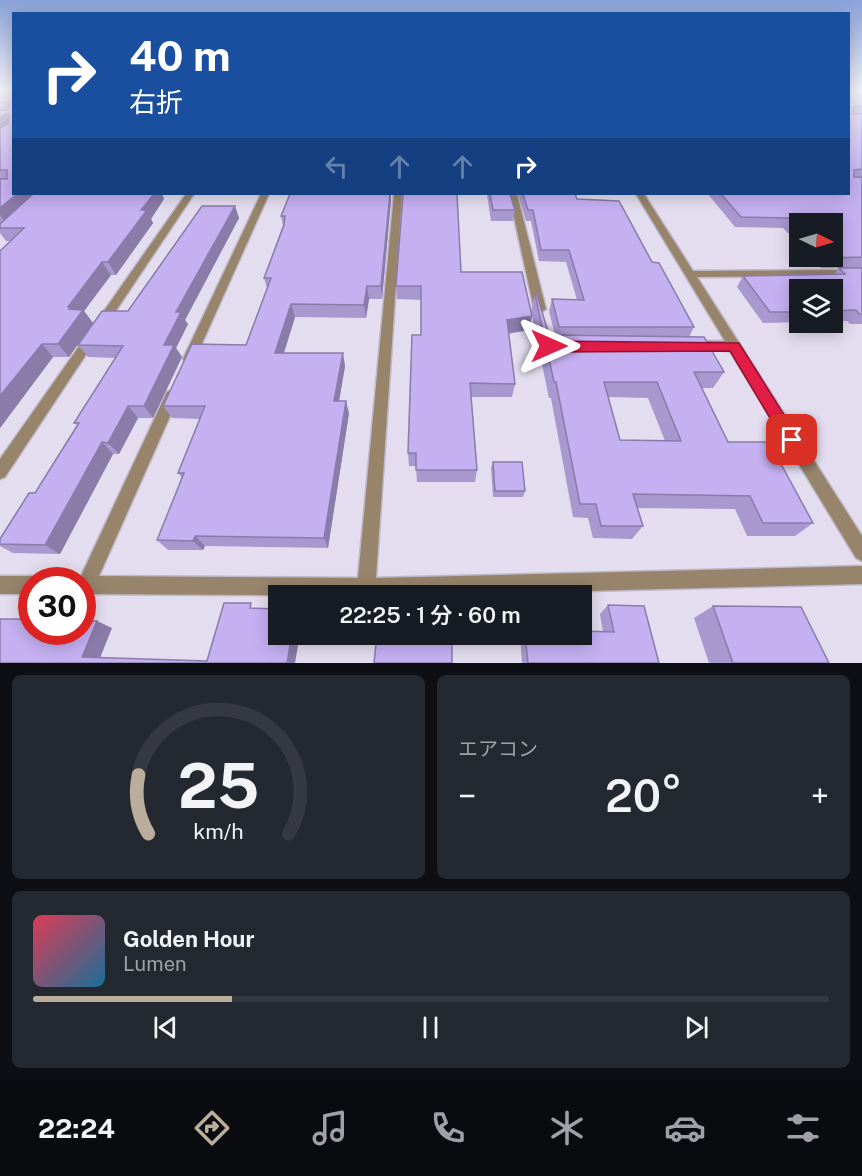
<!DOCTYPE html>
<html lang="ja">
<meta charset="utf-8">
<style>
body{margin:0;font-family:"Public Sans","Noto Sans JP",sans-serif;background:#242831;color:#f1f3f6;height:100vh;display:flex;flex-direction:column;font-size:22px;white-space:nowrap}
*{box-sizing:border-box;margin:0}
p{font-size:20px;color:#9ea1a6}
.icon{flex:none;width:33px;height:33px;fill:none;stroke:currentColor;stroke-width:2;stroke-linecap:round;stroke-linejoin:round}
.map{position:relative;height:663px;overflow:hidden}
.side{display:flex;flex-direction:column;gap:12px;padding:12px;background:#0d0f14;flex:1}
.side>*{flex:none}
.guide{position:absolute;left:12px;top:12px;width:838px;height:183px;border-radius:0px;box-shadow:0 3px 15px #0003;background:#1a4fa0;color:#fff;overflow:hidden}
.needle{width:39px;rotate:95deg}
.controls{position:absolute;left:789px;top:213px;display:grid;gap:12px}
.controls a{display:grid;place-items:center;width:54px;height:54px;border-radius:0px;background:#171b24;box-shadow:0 3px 15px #0003;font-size:30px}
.speed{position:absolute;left:18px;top:567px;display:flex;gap:12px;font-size:30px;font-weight:700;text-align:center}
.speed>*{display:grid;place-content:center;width:78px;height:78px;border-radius:50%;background:#171b24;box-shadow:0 3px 15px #0003;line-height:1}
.speed .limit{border:9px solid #d22;background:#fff;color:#111}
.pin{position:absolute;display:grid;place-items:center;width:51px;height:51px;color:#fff;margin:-26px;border-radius:12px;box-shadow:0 3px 9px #0006}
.me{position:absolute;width:66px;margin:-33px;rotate:90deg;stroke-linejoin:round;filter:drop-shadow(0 0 4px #0008)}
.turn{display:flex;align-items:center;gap:21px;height:126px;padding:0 18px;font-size:27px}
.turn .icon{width:78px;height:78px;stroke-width:2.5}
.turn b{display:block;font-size:42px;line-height:51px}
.lanes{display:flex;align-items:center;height:57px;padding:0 18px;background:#0003;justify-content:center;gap:30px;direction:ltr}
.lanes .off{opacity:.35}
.big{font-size:45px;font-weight:600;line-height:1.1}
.side .card{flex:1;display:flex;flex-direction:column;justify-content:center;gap:9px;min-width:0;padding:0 21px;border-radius:9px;background:#242831}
.side .dial{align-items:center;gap:0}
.dial svg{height:156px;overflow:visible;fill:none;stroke:#363941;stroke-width:7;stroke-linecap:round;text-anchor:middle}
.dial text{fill:#f1f3f6;stroke:none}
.song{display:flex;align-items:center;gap:18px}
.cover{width:72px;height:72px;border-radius:9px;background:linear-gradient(135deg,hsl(350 70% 55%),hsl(200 70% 35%))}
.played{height:6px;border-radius:3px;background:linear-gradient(90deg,#baad9c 25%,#363941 25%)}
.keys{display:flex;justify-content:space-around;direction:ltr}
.heat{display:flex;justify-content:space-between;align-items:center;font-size:33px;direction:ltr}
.side .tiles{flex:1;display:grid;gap:12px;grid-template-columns:1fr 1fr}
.card:last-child{grid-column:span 2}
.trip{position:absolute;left:268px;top:585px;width:324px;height:60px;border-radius:0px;background:#171b24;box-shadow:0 3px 15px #0003;font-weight:600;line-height:60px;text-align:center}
.dock{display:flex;height:96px;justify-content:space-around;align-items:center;background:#090b0e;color:#9ea1a6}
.dock .icon{width:42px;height:42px}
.dock .selected{color:#baad9c}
.dock b{font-size:27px;color:#f1f3f6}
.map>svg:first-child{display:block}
</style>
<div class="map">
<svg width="862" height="663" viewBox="0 0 862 663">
<rect width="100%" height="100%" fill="#e3ddef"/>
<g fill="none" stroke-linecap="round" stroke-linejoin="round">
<g stroke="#beb9c8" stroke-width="3">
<g id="street">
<path d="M 186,194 L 194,194 L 105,327 L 97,327 L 95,324 L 97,321 Z"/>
<path d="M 261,194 L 269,194 L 195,359 L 193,362 L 185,362 L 183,359 Z"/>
<path d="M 394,194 L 402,194 L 376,578 L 862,566 L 862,584 L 393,596 L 82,594 L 82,580 L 75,580 L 76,579 L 81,576 L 167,392 L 172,390 L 177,392 L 179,396 L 99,576 L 358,578 Z"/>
<path d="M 509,194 L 517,194 L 546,309 L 540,313 L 534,309 Z"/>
<path d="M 636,194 L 644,194 L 693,271 L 862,270 L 862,276 L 697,277 L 862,536 L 862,561 L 856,558 L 730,351 L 689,349 L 687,346 L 689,343 L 693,341 L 725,341 Z"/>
<path d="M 91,334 L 97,338 L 95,341 L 5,477 L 0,479 L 0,459 L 87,335 Z"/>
<path d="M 0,576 L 32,576 L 39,580 L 32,580 L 32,594 L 0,594 Z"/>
</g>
</g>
<use href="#street" fill="#97846b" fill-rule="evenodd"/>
</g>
<g fill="#a997d0" fill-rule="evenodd">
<path d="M 0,92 L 14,92 L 14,194 L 164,199 L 151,219 L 153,223 L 116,275 L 111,275 L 84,311 L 93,323 L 69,357 L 53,357 L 0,428 L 0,251 L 11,241 L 6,241 L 0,233 L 0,224 L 1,223 L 0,223 Z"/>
<path d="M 849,92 L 862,92 L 862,268 L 821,268 L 810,256 L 832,256 L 800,224 L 800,245 L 783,228 L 735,227 L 708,194 L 849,194 Z"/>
<path d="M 487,194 L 510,194 L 515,210 L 513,221 L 491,221 Z"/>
<path d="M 518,194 L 575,194 L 577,199 L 652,262 L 694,327 L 689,337 L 724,372 L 713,388 L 702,388 L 728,442 L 813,523 L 795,536 L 747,536 L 735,509 L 637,508 L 643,526 L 632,539 L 593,538 L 588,518 L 573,517 L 551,398 L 549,398 L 531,311 L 535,294 L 549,335 L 555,335 L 549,311 L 552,299 L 577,300 L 566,262 L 539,261 L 531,221 L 526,221 ZM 608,397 L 648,398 L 665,441 L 620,440 Z"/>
<path d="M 391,200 L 382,299 L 369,299 L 366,318 L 295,317 L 284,353 L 345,366 L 339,401 L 349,413 L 328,548 L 205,546 L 203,550 L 168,550 L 157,540 L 182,478 L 178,473 L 200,419 L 172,418 L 163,406 L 246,345 L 267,288 L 264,278 L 283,225 L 281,216 Z"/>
<path d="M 235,206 L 239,218 L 185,320 L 188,324 L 176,348 L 182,357 L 153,418 L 138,418 L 119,454 L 113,454 L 60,554 L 13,553 L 0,546 L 0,539 L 35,493 L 77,425 L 74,423 L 116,358 L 88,357 L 78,345 L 128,311 Z"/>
<path d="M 839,268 L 862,268 L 862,324 L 850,324 L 847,321 L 832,321 L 832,290 L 800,290 L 800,322 L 763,323 L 737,287 L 743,276 L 834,274 Z"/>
<path d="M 461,272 L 532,316 L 529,330 L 508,334 L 515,384 L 512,397 L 471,397 L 477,470 L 475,482 L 417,482 L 416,466 L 409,466 L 408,453 L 421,335 L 421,300 L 397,299 L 396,286 Z"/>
<path d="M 493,462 L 525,491 L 523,497 L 493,497 L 491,468 Z"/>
<path d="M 608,605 L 659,663 L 522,663 L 520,637 L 522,634 L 582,634 L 603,632 L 600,614 Z"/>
<path d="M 713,606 L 829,663 L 709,663 L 694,618 Z"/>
</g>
<g fill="#8a7ba9">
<path d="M 6,114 L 13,125 L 0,133 L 0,118 Z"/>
<path d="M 17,194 L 39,194 L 6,223 L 0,215 L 0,208 Z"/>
<path d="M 154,194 L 162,194 L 164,199 L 151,219 L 153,223 L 116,275 L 108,262 L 141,210 Z"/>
<path d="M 390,194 L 391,194 L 391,200 L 382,299 L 381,286 Z"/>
<path d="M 235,206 L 239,218 L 185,320 L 188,324 L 176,348 L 182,357 L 153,418 L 144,406 L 164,345 L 176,312 Z"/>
<path d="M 102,262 L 111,275 L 84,311 L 93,323 L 69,357 L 58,344 L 68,307 Z"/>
<path d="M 367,286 L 369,299 L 366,318 L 364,305 Z"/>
<path d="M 291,304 L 295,317 L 280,365 L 275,353 Z"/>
<path d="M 532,316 L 529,330 L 504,334 L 507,320 Z"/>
<path d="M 42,344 L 53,357 L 0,428 L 0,396 Z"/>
<path d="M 343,353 L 345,366 L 337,413 L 334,401 Z"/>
<path d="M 346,401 L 349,413 L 328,548 L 324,538 Z"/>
<path d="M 128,406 L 138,418 L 119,454 L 108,443 Z"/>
<path d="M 102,442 L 113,454 L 60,554 L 45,545 Z"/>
<path d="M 195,536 L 205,546 L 203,550 L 193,541 Z"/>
<path d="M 97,621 L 112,628 L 98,663 L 82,657 Z"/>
<path d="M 292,634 L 300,634 L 295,663 L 287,663 Z"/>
</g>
<g fill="#c5b0f2" stroke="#8a7ba9" stroke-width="1.5" fill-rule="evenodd">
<path d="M 0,92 L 14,92 L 14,194 L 17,194 L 0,208 L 0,179 L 7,179 L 7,170 L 0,170 L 0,128 L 8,124 L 9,115 L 6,114 L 0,118 L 0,110 L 7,110 L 10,104 L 7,102 L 0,102 Z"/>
<path d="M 849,92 L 862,92 L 862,106 L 854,106 L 853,114 L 862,114 L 862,169 L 854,170 L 854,177 L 862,177 L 862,257 L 829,258 L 828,256 L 832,256 L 832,224 L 800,224 L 800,228 L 790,218 L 741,217 L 721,194 L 849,194 Z"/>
<path d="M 33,194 L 154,194 L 141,210 L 147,210 L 108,262 L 102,262 L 68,307 L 70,307 L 69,309 L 83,310 L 58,344 L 42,344 L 0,396 L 0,251 L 24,228 L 0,228 L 0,224 Z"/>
<path d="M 290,194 L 390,194 L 381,286 L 367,286 L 364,305 L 291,304 L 275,353 L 343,353 L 334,401 L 346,401 L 324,538 L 195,536 L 193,541 L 157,540 L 184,473 L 178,473 L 205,406 L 163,406 L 192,344 L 246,345 L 271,278 L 264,278 L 284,225 L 285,216 L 281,216 Z"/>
<path d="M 403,194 L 457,194 L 461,272 L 522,272 L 532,316 L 507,320 L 515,384 L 470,383 L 477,470 L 416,470 L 416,453 L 408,453 L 412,335 L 421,335 L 421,286 L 396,286 Z"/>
<path d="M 490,194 L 510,194 L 515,210 L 493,210 Z"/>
<path d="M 523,194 L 575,194 L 577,199 L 619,201 L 652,262 L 659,263 L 694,327 L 559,327 L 552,299 L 584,300 L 569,250 L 541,250 L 533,210 L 528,210 Z"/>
<path d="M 202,206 L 235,206 L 176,312 L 181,312 L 164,345 L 174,345 L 144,406 L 128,406 L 108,443 L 102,442 L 45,545 L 0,544 L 0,539 L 29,493 L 35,493 L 79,423 L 74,423 L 123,346 L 78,345 L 102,311 L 128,311 Z"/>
<path d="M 839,268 L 862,268 L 862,314 L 859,314 L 856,310 L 832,311 L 832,290 L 800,290 L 800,312 L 770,312 L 743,276 L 845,274 Z"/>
<path d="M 535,294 L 537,295 L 549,335 L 704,337 L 724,372 L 694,372 L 728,442 L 769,442 L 813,523 L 763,523 L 750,496 L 633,494 L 643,526 L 601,526 L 596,504 L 580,504 L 556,382 L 554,382 ZM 604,382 L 657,382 L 681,441 L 620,440 Z"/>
<path d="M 493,462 L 522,462 L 525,491 L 495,491 Z"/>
<path d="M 224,603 L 251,603 L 250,608 L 279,609 L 279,634 L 292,634 L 287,663 L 0,663 L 0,619 L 32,619 L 32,632 L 82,632 L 82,621 L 97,621 L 82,657 L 207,661 Z"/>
<path d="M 608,605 L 644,606 L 659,663 L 528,663 L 525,634 L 582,634 L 582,631 L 614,632 Z"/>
<path d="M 713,606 L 801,607 L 829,663 L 733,663 Z"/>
<path d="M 377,634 L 452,634 L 452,663 L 374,663 Z"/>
</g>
<linearGradient id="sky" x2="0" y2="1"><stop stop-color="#89a2da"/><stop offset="0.49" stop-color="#f2f0f8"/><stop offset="1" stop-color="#f2f0f8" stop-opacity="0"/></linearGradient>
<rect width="862" height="184" fill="url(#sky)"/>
<path fill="#e11d48" stroke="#92132f" stroke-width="1.5" d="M 549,341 L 739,343 L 800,440 L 798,445 L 792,447 L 786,445 L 730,351 L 549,352 L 542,346 Z"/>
</svg>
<div class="controls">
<a><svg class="needle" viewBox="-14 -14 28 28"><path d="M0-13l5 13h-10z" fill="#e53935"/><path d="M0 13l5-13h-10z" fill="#9ea1a6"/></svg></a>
<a><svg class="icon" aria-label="layers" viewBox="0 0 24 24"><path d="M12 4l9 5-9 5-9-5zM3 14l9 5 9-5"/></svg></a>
</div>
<div class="speed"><div class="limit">30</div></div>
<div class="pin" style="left:792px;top:440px;background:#d93025"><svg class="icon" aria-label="arrive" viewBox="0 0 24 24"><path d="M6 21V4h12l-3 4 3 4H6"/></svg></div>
<svg class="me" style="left:549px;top:346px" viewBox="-20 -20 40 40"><path d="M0-17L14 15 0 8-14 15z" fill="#e11d48" stroke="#fff" stroke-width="4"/></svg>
<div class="trip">22:25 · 1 分 · 60 m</div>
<div class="guide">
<div class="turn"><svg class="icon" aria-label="right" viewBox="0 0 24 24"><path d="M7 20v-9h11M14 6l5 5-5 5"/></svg><div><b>40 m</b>右折</div></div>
<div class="lanes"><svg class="icon off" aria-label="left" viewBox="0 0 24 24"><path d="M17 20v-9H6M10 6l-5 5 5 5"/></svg><svg class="icon off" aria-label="ahead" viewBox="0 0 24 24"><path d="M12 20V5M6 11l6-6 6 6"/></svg><svg class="icon off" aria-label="ahead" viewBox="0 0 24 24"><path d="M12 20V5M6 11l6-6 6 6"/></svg><svg class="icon" aria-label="right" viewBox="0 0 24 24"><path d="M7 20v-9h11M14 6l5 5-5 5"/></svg></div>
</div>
</div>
<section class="side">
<div class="tiles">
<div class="card dial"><svg viewBox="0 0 100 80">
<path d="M14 69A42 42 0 1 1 86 69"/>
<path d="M14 69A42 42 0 0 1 9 39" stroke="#baad9c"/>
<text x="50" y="56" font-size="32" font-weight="700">25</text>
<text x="50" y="72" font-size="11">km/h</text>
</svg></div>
<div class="card"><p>エアコン</p>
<div class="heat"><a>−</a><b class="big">20°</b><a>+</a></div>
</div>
<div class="card">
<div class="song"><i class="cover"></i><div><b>Golden Hour</b><p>Lumen</p></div></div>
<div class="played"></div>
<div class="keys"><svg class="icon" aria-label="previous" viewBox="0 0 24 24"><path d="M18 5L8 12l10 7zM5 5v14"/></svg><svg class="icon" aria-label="pause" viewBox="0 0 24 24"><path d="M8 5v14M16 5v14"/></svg><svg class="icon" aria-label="next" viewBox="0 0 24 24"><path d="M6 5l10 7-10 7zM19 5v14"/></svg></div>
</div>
</div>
</section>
<nav class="dock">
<b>22:24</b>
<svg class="icon selected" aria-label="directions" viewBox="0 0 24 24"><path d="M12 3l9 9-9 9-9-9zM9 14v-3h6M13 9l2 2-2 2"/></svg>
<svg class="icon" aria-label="music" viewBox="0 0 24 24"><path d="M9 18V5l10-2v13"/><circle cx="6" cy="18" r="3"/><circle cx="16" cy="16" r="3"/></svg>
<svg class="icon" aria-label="phone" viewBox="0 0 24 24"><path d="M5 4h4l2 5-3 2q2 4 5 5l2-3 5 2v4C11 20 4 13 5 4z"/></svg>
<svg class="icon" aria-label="climate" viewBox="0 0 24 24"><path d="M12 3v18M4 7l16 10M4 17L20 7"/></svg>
<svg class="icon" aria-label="car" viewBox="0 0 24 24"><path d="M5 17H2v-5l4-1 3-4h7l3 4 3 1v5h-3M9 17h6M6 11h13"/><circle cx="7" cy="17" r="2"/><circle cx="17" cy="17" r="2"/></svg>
<svg class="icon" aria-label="filters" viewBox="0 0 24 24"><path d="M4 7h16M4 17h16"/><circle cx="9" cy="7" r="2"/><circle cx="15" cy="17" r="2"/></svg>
</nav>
